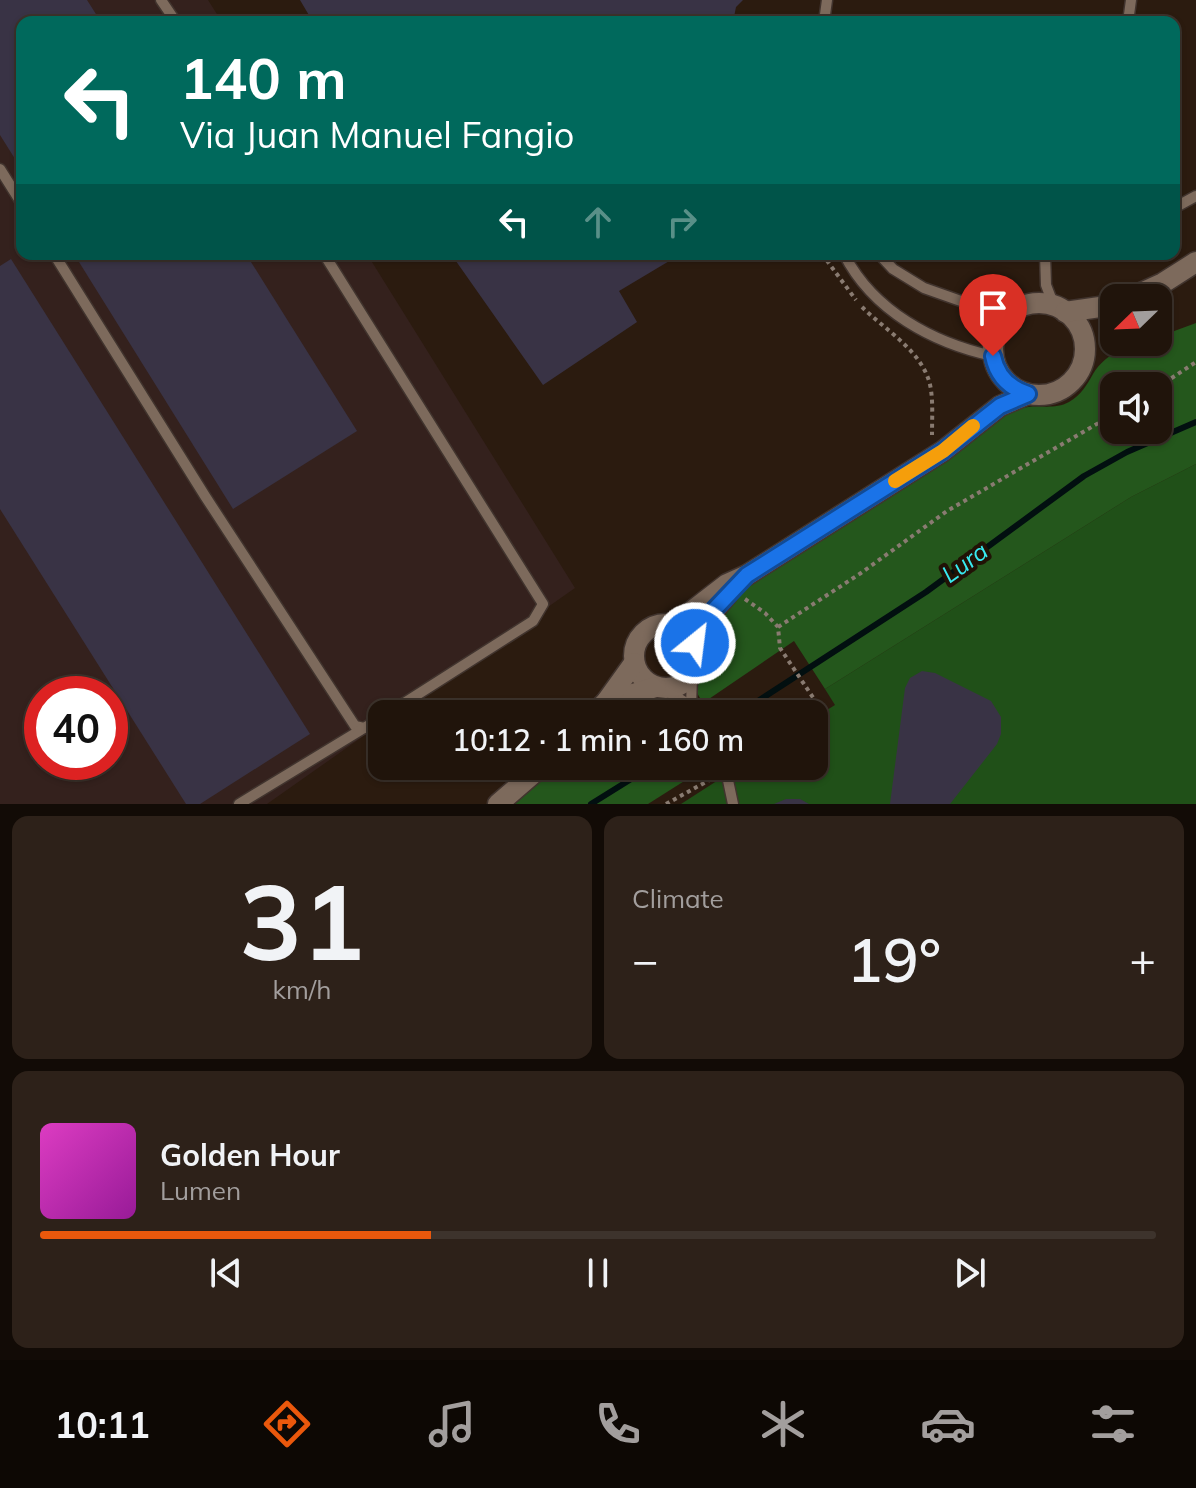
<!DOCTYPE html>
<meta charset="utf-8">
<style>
body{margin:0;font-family:Mulish,sans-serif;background:#2d2119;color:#f1f3f6;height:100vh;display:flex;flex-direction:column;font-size:30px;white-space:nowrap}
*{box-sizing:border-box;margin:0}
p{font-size:26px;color:#a29e9d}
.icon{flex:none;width:44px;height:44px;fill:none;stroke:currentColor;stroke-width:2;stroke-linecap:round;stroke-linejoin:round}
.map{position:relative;height:804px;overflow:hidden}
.details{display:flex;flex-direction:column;gap:12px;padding:12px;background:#120b06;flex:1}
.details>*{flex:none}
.guide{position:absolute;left:16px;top:16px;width:1164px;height:244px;border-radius:16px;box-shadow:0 2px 6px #0004,0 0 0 2px #3d332c;background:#00695c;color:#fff;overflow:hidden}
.needle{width:52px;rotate:247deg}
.fabs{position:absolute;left:1100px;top:284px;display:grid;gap:16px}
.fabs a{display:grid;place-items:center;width:72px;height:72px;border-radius:16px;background:#20140b;box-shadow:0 2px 6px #0004,0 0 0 2px #3d332c;font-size:40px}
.speed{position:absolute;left:24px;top:676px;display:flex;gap:16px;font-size:40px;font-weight:700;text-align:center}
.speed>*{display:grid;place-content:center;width:104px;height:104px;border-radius:50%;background:#20140b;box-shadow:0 2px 6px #0004,0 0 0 2px #3d332c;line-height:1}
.speed .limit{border:12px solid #d22;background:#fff;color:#111}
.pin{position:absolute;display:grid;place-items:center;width:68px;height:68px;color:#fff;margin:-82px -34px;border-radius:50% 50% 50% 0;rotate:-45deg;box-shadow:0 0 8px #0007}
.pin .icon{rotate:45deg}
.me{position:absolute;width:88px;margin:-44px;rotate:29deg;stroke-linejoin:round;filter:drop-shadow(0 0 6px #0008)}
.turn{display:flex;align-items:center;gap:28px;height:168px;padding:0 32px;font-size:36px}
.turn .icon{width:104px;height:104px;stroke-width:2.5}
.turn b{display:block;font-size:56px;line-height:68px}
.lanes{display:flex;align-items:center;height:76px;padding:0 32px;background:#0003;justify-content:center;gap:40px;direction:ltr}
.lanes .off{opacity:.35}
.big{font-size:60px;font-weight:600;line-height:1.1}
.details .card{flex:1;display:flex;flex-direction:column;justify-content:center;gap:12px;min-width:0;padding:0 28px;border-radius:16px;background:#2d2119}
.details .dial{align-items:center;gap:0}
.dial b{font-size:104px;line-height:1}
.song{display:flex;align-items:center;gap:24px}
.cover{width:96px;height:96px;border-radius:12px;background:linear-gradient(135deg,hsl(310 70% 55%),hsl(300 70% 35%))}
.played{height:8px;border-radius:4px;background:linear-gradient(90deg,#ea580c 35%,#3d332c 35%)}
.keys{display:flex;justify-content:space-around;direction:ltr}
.heat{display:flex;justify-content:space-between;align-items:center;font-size:44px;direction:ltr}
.details .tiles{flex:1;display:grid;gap:12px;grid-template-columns:1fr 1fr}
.card:last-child{grid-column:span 2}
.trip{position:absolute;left:368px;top:700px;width:460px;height:80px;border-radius:16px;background:#20140b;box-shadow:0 2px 6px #0004,0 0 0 2px #3d332c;font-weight:600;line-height:80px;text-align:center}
.tabs{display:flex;height:128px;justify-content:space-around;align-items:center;background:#0d0804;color:#a29e9d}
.tabs .icon{width:56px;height:56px}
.tabs .selected{color:#ea580c}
.tabs b{font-size:36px;color:#f1f3f6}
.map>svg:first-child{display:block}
</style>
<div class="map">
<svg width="1196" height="804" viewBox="0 0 1196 804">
<rect width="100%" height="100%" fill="#2b1b0f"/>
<path fill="#34211d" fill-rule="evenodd" d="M 0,0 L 208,0 L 222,22 L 22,22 L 22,254 L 367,254 L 575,588 L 395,714 L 382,714 L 382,723 L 267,804 L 0,804 ZM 42,694 L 110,694 L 110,762 L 42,762 Z"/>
<path fill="#205018" d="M 1196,464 L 1196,804 L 681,804 L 740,766 L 814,766 L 814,718 L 835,705 L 825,689 L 1131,497 Z"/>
<g fill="#24571c" fill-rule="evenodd">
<path d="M 1196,323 L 1196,464 L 1131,497 L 825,689 L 794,641 L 703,703 L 694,688 C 705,669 711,656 704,634 L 722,605 L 749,585 L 964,448 C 987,430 992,420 1020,409 C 1035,403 1053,411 1069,402 C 1081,395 1087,385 1093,374 C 1106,352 1133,342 1158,342 L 1158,337 ZM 1114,386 L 1158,386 L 1158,430 L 1114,430 Z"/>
<path d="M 658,693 L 676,699 L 687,714 L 609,714 Z"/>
<path d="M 553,766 L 708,766 L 648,804 L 511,804 Z"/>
</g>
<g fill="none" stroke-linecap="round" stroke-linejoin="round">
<g stroke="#020f10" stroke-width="6">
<path d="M 738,714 L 926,592 L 1084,476 L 1127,452 L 1196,422"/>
<path d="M 591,804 L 652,766"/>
</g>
</g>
<g fill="#393345">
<path d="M 0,0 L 87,0 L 101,22 L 22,22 L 22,170 L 0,135 Z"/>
<path d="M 300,0 L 743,0 L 736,7 L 733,22 L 313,22 Z"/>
<path d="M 74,254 L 246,254 L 357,431 L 233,509 Z"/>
<path d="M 451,254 L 681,254 L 619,291 L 637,322 L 543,385 Z"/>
<path d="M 11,259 L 310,734 L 200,804 L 186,804 L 0,509 L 0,266 Z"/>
<path d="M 922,671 L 935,673 L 991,701 L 1001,717 L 1001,734 L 997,744 L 950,804 L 890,804 L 905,688 L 910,678 Z"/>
<path d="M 786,799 L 800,799 L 809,804 L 774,804 Z"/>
</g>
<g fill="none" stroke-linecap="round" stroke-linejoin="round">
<g stroke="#41342e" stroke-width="13">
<g id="lane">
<path d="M 161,0 L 176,22"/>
<path d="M 824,22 L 827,0"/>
<path d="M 1128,22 L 1131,0"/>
<path d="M 0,169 L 22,204"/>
<path d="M 1174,208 L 1196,196"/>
<path d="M 54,254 L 205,496 L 355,726 L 364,728 L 382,717"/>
<path d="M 324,254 L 543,604 L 533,621 L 387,714"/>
<path d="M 844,254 C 873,311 933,343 993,356"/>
<path d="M 879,254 L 893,269 L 924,288 L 975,306 L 998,327"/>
<path d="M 1045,254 L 1046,285 L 1054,306"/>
<path d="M 664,689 L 691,706 L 696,714"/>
<path d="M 691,706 L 692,676"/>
<path d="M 725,766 L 733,804"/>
<path d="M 239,804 L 364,728"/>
</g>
</g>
<g stroke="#41342e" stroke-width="23">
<g id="secondary">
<path d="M 1130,298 L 1163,283 L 1196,262"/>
<circle cx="1039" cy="349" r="46"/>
<path d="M 1065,312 L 1114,305"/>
<circle cx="666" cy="656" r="32"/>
<path d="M 674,625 L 727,584 L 747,575 L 943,451 L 1000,406 L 1028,394"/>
<path d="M 695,643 L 701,626 L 727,595"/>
<path d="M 606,702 L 656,687"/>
<path d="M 594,714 L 606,702 L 634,663"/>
<path d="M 498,804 L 542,766"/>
</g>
</g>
<g stroke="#897b71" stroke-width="4" stroke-dasharray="4 4" stroke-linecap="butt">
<path d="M 822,254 L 856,300"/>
<path d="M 862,307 C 886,331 926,353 931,390 C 933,404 932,420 932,435"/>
<path d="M 1158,387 L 1196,362"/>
<path d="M 745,599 L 765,613 L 778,627 L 780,648 L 816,702 L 817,711 L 814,714"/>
<path d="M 778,627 L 861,573 L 947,511 L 1114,414"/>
<path d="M 666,804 L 713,778"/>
</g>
<use href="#lane" stroke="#7d6a5c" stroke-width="10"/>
<use href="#secondary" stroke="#7d6a5c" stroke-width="20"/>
</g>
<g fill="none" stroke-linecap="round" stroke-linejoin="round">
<g stroke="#114b97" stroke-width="20">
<path id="route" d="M 695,643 L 701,626 L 710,614 L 747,575 L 943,451 L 1000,406 L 1028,394 C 1009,388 997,376 993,356"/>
</g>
<use href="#route" stroke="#1a73e8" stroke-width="14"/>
<path stroke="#f59e0b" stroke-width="14" d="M 895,481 L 943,451 L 973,426"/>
</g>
<g text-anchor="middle" stroke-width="8" stroke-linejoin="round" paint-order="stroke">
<g font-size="24" font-style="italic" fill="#38eaf0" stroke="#211206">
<text transform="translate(965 563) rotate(-36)" y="8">Lura</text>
</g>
</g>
</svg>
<div class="fabs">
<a><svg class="needle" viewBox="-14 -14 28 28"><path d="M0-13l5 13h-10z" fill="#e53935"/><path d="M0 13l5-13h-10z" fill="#a29e9d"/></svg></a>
<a><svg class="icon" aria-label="sound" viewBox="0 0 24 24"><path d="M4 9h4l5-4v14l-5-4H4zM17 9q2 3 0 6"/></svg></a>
</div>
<div class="speed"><div class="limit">40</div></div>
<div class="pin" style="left:993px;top:356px;background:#d93025"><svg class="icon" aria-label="arrive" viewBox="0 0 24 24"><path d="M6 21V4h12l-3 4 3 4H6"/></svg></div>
<svg class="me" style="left:695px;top:643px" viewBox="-20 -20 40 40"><circle r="17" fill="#1a73e8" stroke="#fff" stroke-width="3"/><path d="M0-11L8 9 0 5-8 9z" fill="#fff"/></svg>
<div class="trip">10:12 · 1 min · 160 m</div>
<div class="guide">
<div class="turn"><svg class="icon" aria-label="left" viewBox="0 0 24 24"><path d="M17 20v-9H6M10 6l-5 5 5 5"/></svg><div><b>140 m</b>Via Juan Manuel Fangio</div></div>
<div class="lanes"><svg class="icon" aria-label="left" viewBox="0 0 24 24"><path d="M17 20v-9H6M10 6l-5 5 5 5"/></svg><svg class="icon off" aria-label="ahead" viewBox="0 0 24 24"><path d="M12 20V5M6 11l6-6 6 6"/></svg><svg class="icon off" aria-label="right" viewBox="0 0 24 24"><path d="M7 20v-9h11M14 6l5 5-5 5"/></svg></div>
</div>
</div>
<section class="details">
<div class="tiles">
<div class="card dial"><b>31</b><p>km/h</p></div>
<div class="card"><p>Climate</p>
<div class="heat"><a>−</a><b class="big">19°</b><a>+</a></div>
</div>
<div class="card">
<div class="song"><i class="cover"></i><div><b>Golden Hour</b><p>Lumen</p></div></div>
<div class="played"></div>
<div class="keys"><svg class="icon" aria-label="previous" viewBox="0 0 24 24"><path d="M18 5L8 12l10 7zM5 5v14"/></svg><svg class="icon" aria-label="pause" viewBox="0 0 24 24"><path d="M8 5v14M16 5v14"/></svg><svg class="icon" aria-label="next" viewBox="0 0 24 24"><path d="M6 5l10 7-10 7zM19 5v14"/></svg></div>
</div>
</div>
</section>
<nav class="tabs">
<b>10:11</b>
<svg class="icon selected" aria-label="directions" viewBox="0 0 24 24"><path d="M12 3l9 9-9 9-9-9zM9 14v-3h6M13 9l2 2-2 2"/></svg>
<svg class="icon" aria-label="music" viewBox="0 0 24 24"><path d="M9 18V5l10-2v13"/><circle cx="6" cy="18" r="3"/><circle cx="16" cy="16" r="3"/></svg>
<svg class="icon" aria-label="phone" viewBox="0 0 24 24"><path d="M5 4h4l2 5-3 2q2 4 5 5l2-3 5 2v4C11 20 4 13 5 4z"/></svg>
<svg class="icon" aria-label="climate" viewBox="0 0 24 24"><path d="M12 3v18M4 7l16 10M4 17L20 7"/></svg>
<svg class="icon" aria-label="car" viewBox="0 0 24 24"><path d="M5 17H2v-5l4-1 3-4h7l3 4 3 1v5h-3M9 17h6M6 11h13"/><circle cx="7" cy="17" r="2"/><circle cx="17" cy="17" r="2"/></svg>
<svg class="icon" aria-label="filters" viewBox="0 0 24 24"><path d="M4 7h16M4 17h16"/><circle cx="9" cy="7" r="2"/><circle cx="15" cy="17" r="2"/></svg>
</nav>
